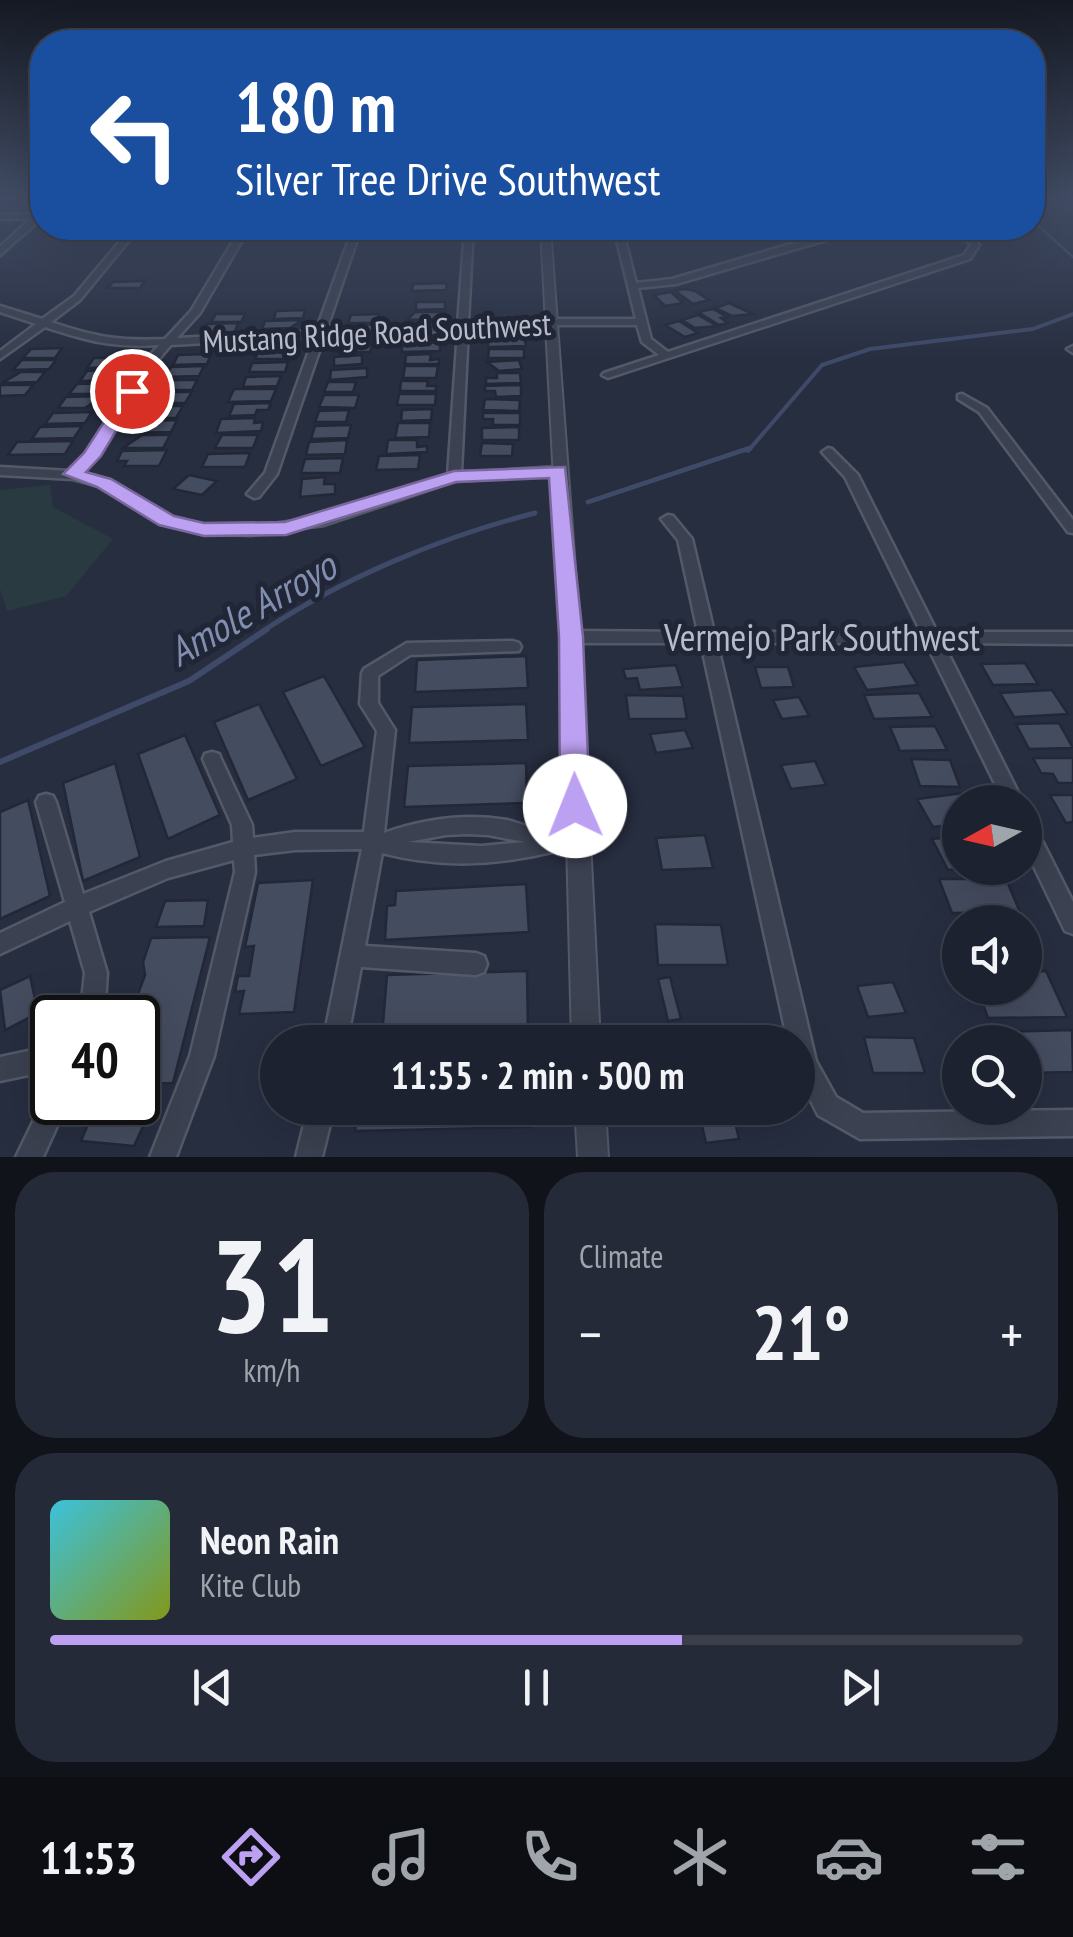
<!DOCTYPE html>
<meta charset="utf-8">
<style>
body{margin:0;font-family:"PT Sans Narrow",sans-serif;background:#252a38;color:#f1f3f6;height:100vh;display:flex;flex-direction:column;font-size:38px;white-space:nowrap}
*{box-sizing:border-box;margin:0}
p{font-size:32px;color:#a0a4ab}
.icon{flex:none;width:55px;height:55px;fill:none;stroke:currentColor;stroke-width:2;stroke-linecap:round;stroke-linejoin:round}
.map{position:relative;height:1157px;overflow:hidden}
.sheet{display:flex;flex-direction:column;gap:15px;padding:15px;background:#10131a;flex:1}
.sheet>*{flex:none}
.banner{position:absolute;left:30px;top:30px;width:1015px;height:210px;border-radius:40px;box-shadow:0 10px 40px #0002,0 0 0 2px #3b3f4c;background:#1a4fa0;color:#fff;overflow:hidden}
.needle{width:65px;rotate:262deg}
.fabs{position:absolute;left:942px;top:785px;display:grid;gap:20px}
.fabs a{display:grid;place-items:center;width:100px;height:100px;border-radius:50%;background:#1d2230;box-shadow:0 10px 40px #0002,0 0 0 2px #3b3f4c;font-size:50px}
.speed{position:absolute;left:30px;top:995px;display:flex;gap:20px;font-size:50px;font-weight:700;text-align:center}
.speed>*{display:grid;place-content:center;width:130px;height:130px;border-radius:50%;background:#1d2230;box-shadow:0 10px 40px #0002,0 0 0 2px #3b3f4c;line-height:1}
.speed .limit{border:5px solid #111;border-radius:15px;background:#fff;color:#111}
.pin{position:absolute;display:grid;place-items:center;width:85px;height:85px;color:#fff;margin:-42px;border:5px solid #fff;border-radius:50%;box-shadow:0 2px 10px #0007}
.me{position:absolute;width:110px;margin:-55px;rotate:359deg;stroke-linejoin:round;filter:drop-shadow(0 0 8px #0008)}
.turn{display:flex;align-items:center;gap:35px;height:210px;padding:0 40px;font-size:45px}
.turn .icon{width:130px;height:130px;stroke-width:2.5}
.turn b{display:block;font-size:70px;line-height:85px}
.big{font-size:75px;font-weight:600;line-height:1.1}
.sheet .widget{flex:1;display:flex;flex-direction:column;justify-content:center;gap:15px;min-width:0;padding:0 35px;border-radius:40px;background:#252a38}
.sheet .dial{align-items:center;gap:0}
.dial b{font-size:130px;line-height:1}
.song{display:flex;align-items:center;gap:30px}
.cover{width:120px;height:120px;border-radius:15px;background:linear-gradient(135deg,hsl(190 70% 55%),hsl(70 70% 35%))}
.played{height:10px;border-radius:5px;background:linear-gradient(90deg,#bca0f2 65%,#3b3f4c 65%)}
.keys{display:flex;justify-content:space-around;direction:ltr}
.heat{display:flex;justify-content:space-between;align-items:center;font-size:55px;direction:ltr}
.sheet .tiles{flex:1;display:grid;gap:15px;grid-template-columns:1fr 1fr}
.widget:last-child{grid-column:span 2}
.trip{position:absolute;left:260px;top:1025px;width:555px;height:100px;border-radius:50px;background:#1d2230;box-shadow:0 10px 40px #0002,0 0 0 2px #3b3f4c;font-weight:600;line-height:100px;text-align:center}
.tab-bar{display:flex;height:160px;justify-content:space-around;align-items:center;background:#0c0e13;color:#a0a4ab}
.tab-bar .icon{width:70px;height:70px}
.tab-bar .active{color:#bca0f2}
.tab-bar b{font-size:45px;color:#f1f3f6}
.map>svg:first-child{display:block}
</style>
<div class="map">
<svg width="1073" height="1157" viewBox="0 0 1073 1157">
<rect width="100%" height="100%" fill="#272e40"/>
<path fill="#293b41" d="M 50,485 L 53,507 L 113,539 L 66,596 L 7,611 L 0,589 L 0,490 Z"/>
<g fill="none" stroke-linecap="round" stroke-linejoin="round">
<path stroke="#3e4a68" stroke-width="2.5" d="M 1032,220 L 1073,257"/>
<path stroke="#3e4a68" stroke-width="4" d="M 748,451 L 822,365 L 870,349 L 1033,329 L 1073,314"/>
<g stroke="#3e4a68" stroke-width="5">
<path d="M 588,502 L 750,448"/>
<path d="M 263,631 C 343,578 441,537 535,513"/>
</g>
<path stroke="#3e4a68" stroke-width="6" d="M 0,762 L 189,681 L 267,629"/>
</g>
<g fill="#444c5f" stroke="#222837" stroke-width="2.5">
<path d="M 145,281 L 140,288 L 107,288 L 113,282 Z"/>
<path d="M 447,283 L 446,290 L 412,291 L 413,284 Z"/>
<path d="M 685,289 L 695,291 L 709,300 L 693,304 L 675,291 Z"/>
<path d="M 671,292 L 683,303 L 665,306 L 654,295 Z"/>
<path d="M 416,302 L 445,302 L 445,309 L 416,310 Z"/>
<path d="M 729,303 L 753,314 L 732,316 L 715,308 Z"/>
<path d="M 713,309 L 727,317 L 721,318 L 728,323 L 719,325 L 698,312 Z"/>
<path d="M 305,310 L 303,318 L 274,319 L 276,311 Z"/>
<path d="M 415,312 L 444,312 L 443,319 L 407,320 Z"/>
<path d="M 216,314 L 245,314 L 241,322 L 211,322 Z"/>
<path d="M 379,314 L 377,323 L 348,323 L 351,315 Z"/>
<path d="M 698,315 L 717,326 L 695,328 L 682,320 Z"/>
<path d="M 302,320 L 290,328 L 262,329 L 265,321 Z"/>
<path d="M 679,321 L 698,333 L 685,337 L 665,325 Z"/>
<path d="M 238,323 L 235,332 L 204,333 L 207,324 Z"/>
<path d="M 524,336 L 526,346 L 488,347 L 488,340 L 494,337 Z"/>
<path d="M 440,342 L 440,351 L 402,352 L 402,343 Z"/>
<path d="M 349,343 L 373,343 L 370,352 L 337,352 Z"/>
<path d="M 62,348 L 55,358 L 23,358 L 31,349 Z"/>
<path d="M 291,349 L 288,359 L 255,359 L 259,350 Z"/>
<path d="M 489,349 L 524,349 L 524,358 L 488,358 Z"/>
<path d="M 211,354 L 207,364 L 173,365 L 178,355 Z"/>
<path d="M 431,354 L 430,360 L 439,359 L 439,364 L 405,364 L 406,355 Z"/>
<path d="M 362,355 L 362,364 L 334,366 L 334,357 Z"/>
<path d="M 94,358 L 130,358 L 123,367 L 87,368 Z"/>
<path d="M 22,360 L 56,360 L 49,369 L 13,370 Z"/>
<path d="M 519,360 L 522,369 L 499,371 L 487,362 Z"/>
<path d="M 288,362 L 285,372 L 249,372 L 252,363 Z"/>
<path d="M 204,366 L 199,376 L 165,377 L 171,367 Z"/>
<path d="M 405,366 L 438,366 L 436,378 L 403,378 Z"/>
<path d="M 367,368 L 367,377 L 330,380 L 331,370 Z"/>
<path d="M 121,370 L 114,380 L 80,381 L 87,371 Z"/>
<path d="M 21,372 L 45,372 L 37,382 L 2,383 Z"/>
<path d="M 497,373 L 520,373 L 521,383 L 486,384 L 486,378 L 497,378 Z"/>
<path d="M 281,376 L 277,386 L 243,387 L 246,377 Z"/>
<path d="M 164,380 L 197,380 L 192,390 L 158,390 Z"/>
<path d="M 401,381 L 428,381 L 427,386 L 436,386 L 436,391 L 400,391 Z"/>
<path d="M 328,382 L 356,382 L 353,392 L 324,392 Z"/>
<path d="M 112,383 L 105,394 L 69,394 L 77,384 Z"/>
<path d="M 0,385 L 33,385 L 25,395 L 0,396 Z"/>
<path d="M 521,385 L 521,396 L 496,397 L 495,391 L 485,391 L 485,386 Z"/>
<path d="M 234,389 L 276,389 L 271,401 L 228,402 Z"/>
<path d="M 157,392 L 192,392 L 185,403 L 161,403 L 164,398 L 153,397 Z"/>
<path d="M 399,394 L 436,394 L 435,405 L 397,405 Z"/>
<path d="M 324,395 L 359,395 L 355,408 L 319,407 Z"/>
<path d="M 103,396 L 85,408 L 58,408 L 66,397 Z"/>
<path d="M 485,399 L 520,400 L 519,411 L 483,410 Z"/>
<path d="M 271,403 L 268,410 L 257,410 L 255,415 L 229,416 L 234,404 Z"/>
<path d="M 148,406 L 183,406 L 176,418 L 141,418 Z"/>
<path d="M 432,409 L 431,420 L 401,421 L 402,410 Z"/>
<path d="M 349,410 L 346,422 L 315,422 L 319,411 Z"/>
<path d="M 92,412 L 85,423 L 45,424 L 53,413 Z"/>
<path d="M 483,413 L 520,413 L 520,425 L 493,425 L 493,419 L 483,419 Z"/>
<path d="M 255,418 L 254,423 L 263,422 L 261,431 L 216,433 L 221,419 Z"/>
<path d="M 177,420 L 171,432 L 133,433 L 140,421 Z"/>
<path d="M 398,423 L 430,423 L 429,437 L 395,438 Z"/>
<path d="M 351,425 L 348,438 L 311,439 L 315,426 Z"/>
<path d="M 82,426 L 74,438 L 32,439 L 40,427 Z"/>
<path d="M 519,427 L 519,440 L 482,440 L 482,428 Z"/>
<path d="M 142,435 L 170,435 L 163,448 L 123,448 Z"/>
<path d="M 222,435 L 258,435 L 253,448 L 215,448 Z"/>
<path d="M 347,440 L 345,454 L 306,455 L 309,442 Z"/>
<path d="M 388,440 L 417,440 L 417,447 L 427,446 L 427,452 L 386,454 Z"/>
<path d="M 73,441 L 65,454 L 8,455 L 17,442 Z"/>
<path d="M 482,443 L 513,444 L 512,456 L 480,456 Z"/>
<path d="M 167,450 L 159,466 L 124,466 L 127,461 L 117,461 L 122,451 Z"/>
<path d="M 250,453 L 245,467 L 202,467 L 208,454 Z"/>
<path d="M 420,455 L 418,469 L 376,470 L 379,456 Z"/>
<path d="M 343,458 L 340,473 L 301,473 L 305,459 Z"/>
<path d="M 189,475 L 217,481 L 202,495 L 173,489 Z"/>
<path d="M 325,477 L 324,484 L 335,484 L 335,494 L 300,497 L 302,479 Z"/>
<path d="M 526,656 L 528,688 L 415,692 L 417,660 Z"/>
<path d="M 904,662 L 918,685 L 867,690 L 854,667 Z"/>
<path d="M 1025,663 L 1038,684 L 993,685 L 981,664 Z"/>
<path d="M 676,665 L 683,687 L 640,690 L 637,678 L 626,679 L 623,669 Z"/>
<path d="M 755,667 L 788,667 L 794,687 L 761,688 Z"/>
<path d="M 324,676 L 365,747 L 321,766 L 283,692 Z"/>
<path d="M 1052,690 L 1068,714 L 1014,717 L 1000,693 Z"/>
<path d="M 919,693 L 932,717 L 874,719 L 864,695 Z"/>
<path d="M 626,695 L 683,696 L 687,719 L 629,719 Z"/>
<path d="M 799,697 L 809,716 L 782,719 L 773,700 Z"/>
<path d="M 259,704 L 297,779 L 248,800 L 214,722 Z"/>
<path d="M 526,704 L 528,740 L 409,743 L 412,707 Z"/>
<path d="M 1059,723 L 1073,748 L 1029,749 L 1016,724 Z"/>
<path d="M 935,726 L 947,750 L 900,751 L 890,727 Z"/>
<path d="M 685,730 L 693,748 L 656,753 L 650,734 Z"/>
<path d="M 185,735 L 220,815 L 168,839 L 138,754 Z"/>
<path d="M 1033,758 L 1073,758 L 1073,783 L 1058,783 L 1053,774 L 1041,773 Z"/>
<path d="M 911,759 L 950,760 L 960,787 L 920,786 Z"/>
<path d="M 815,761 L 826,785 L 791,789 L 781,765 Z"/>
<path d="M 115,763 L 140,857 L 83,881 L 63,783 Z"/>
<path d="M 526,763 L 527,803 L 404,807 L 408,766 Z"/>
<path d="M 963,793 L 969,802 L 960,802 L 960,824 L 933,827 L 917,799 Z"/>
<path d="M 1050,795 L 1073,795 L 1073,822 L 1066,823 Z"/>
<path d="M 28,800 L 50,896 L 0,919 L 0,812 Z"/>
<path d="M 705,835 L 713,868 L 662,870 L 656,838 Z"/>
<path d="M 960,836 L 960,868 L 969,868 L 948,870 L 932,839 Z"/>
<path d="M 939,879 L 1006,879 L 1020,912 L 952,913 Z"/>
<path d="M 313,880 L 294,1012 L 239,1014 L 244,991 L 235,992 L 238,976 L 249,976 L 254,946 L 245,947 L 258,883 Z"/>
<path d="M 526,884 L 529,932 L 385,940 L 387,906 L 395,905 L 396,891 Z"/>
<path d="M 208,900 L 204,926 L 156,927 L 165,901 Z"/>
<path d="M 655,924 L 721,925 L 728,965 L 658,965 Z"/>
<path d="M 1025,926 L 1041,960 L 1025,961 Z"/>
<path d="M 210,937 L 173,1083 L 138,1084 L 138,1018 L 129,1018 L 145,975 L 143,962 L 151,938 Z"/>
<path d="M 527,971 L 528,1030 L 382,1035 L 387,975 Z"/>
<path d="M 1046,971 L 1067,1017 L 988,1018 L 977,988 L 1025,988 L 1025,972 Z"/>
<path d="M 30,976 L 38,1013 L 5,1030 L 0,990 Z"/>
<path d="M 670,977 L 681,1019 L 668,1021 L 658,979 Z"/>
<path d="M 893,982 L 906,1013 L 868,1017 L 857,986 Z"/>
<path d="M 1072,1030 L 1073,1072 L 1025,1073 L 1025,1042 L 1001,1042 L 997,1032 Z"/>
<path d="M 743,1032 L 745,1042 L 694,1042 L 692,1033 Z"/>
<path d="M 864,1037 L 914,1038 L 925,1073 L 873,1073 Z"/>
<path d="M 97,1103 L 152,1107 L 134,1146 L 81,1141 Z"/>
<path d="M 358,1108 L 530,1108 L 531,1127 L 355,1131 Z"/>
<path d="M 698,1108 L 757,1108 L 761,1123 L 736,1126 L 739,1139 L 706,1143 Z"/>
</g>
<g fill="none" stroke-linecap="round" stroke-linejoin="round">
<g stroke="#535967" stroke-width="5">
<g id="minor">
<path d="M 39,214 L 42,215 L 42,218 L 0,255 L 0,247 L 30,219 L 0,219 L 0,215 Z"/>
<path d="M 131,228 L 139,228 L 80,300 L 51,322 C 96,337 118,341 165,339 L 191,311 L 241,228 L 249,228 L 200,313 L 177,338 L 316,331 L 353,228 L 361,228 L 326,331 L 458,324 L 465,228 L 473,228 L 468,323 L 550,319 L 636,319 L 614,228 L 622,228 L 636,283 L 672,279 L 845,228 L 853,228 L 847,234 L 676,284 L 638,288 L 651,339 L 668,352 L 964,255 L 971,245 L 956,228 L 964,228 L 979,245 L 970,259 L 608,378 L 602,375 L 604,373 L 659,355 L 642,342 L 637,325 L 550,325 L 468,329 L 461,473 L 558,467 L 564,471 L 563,474 L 455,481 L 324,525 L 251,535 L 204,533 L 161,523 L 99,486 L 73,479 L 0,475 L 0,467 L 70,471 L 87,454 L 147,359 L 159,345 C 113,348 88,341 45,327 L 0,359 L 0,351 L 36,324 L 0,312 L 0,306 L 42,319 L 74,296 ZM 458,330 L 448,475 L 317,518 L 251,527 L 204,525 L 171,517 L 109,480 L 82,473 C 119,436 135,383 171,345 L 314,337 L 265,473 L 247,494 L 254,498 L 259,497 L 277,474 L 324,337 Z"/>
<path d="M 1073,346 L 1073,353 L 1067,349 Z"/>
<path d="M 962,394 L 987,408 L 1073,520 L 1073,533 L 1068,532 L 979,412 L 958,399 L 958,395 Z"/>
<path d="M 828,448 L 832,449 L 858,475 L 937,632 L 1073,632 L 1073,644 L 943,643 L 1023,802 L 1004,802 L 926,643 L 717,643 L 816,1061 L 836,1097 L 863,1113 L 1073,1110 L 1073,1136 L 860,1139 L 818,1115 L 798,1075 L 798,1042 L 788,1042 L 701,643 L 571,643 L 565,641 L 563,637 L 565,633 L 571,631 L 698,632 L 678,540 L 661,519 L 668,515 L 673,516 L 692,539 L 714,632 L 921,632 L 845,477 L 822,452 Z"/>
<path d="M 513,641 L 519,643 L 521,647 L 519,651 L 410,655 L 378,676 L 378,703 L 395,730 L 384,833 C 424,819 465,813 507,820 C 522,823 537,832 552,834 C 563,835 572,830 583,834 L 586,840 L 583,846 C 573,850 563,850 552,852 C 493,866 441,868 382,853 L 365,946 L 476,953 L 484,956 L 487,964 L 484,972 L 476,975 L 361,967 L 347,1042 L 323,1042 L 362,849 L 295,850 L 254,855 L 255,872 L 214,1056 L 176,1157 L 150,1157 L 190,1056 L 235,872 L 234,860 L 168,878 L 89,912 L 107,973 L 104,1018 L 80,1018 L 85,973 L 70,921 L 0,954 L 0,933 L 65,902 L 36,802 L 39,796 L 46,794 L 53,796 L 56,802 L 83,894 L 166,861 L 233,842 L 232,825 L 203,759 L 205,754 L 212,752 L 219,754 L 221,759 L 252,825 L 253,838 L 295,832 L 364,832 L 377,731 L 360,704 L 362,673 L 364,669 L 407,643 ZM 467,834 L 488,835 L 525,842 L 481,846 L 408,842 L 446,835 Z"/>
<path d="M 1025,819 L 1032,821 L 1073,902 L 1073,934 L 1065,931 L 1025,848 Z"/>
<path d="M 52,1046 L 52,1070 L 0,1081 L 0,1057 Z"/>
<path d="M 52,1091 L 52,1102 L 68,1102 L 43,1157 L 16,1157 L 47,1093 Z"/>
<path d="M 308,1108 L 334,1108 L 322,1157 L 296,1157 Z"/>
</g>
</g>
<g stroke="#535967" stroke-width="4">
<g id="tertiary">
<path d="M 541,228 L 550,228 L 580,637 L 600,1042 L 572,1042 L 562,637 Z"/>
<path d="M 575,1108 L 605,1108 L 608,1157 L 578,1157 Z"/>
</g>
</g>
<use href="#minor" fill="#3b4150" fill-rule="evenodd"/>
<use href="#tertiary" fill="#3b4150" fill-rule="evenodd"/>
</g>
<linearGradient id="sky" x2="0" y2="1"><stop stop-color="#151923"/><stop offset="0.55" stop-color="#414c64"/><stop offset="1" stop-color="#414c64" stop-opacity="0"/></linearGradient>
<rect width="1073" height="360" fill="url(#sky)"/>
<path fill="#bca0f2" stroke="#7a689d" stroke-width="2.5" d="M 132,386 L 140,391 L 101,456 L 86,472 L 111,479 L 174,516 L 204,523 L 285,522 L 454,471 L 565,467 L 583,637 L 590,806 L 585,815 L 575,819 L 565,815 L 560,806 L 559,637 L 549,478 L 456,482 L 286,535 L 204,536 L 159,525 L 97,487 L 63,474 L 84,453 L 126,388 Z"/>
<g text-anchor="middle" stroke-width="10" stroke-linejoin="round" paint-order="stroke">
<g font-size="32" fill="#b8bcca" stroke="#202635">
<text transform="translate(377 333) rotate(-3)" y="11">Mustang Ridge Road Southwest</text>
</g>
<g font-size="38" fill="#b8bcca" stroke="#202635">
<text x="822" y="651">Vermejo Park Southwest</text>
</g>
<g font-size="40" font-style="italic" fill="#818eb0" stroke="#202635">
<text transform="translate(252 609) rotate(-30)" y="14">Amole Arroyo</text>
</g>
</g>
</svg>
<div class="fabs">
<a><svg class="needle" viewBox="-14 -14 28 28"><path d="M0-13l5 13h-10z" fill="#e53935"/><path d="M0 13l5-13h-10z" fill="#a0a4ab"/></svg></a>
<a><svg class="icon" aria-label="sound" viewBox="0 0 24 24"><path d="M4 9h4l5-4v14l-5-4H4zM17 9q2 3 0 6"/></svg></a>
<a><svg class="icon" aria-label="search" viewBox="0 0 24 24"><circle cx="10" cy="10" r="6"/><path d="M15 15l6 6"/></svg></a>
</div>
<div class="speed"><div class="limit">40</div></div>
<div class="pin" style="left:132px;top:391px;background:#d93025"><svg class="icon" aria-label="arrive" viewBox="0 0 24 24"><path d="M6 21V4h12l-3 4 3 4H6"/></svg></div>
<svg class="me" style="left:575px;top:806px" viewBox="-20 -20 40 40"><circle r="19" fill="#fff"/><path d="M0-13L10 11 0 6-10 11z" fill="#bca0f2"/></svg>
<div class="trip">11:55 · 2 min · 500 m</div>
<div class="banner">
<div class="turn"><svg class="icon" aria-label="left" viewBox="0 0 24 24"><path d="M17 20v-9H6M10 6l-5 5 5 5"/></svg><div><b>180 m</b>Silver Tree Drive Southwest</div></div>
</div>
</div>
<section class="sheet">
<div class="tiles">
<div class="widget dial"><b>31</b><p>km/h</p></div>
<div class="widget"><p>Climate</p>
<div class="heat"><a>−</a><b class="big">21°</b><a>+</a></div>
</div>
<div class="widget">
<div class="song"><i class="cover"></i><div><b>Neon Rain</b><p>Kite Club</p></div></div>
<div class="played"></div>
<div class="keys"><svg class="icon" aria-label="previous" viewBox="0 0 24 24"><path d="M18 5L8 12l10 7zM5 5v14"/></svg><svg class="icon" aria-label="pause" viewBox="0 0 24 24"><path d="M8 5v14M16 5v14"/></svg><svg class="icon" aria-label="next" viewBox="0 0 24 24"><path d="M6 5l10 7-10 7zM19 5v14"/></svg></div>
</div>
</div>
</section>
<nav class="tab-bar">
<b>11:53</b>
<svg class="icon active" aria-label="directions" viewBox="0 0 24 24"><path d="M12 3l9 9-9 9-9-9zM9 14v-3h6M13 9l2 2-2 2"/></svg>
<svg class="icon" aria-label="music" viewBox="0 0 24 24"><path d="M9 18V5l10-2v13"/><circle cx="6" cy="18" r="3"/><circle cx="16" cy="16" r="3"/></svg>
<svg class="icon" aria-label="phone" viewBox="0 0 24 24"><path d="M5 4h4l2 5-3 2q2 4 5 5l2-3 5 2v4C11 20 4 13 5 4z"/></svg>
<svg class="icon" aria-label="climate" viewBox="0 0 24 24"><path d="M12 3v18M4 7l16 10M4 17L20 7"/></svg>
<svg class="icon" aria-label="car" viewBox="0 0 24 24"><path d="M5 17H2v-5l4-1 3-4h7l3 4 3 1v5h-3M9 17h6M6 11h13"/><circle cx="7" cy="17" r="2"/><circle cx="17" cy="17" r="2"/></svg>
<svg class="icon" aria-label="filters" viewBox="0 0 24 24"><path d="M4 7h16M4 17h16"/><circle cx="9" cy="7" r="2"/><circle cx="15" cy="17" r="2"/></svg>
</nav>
